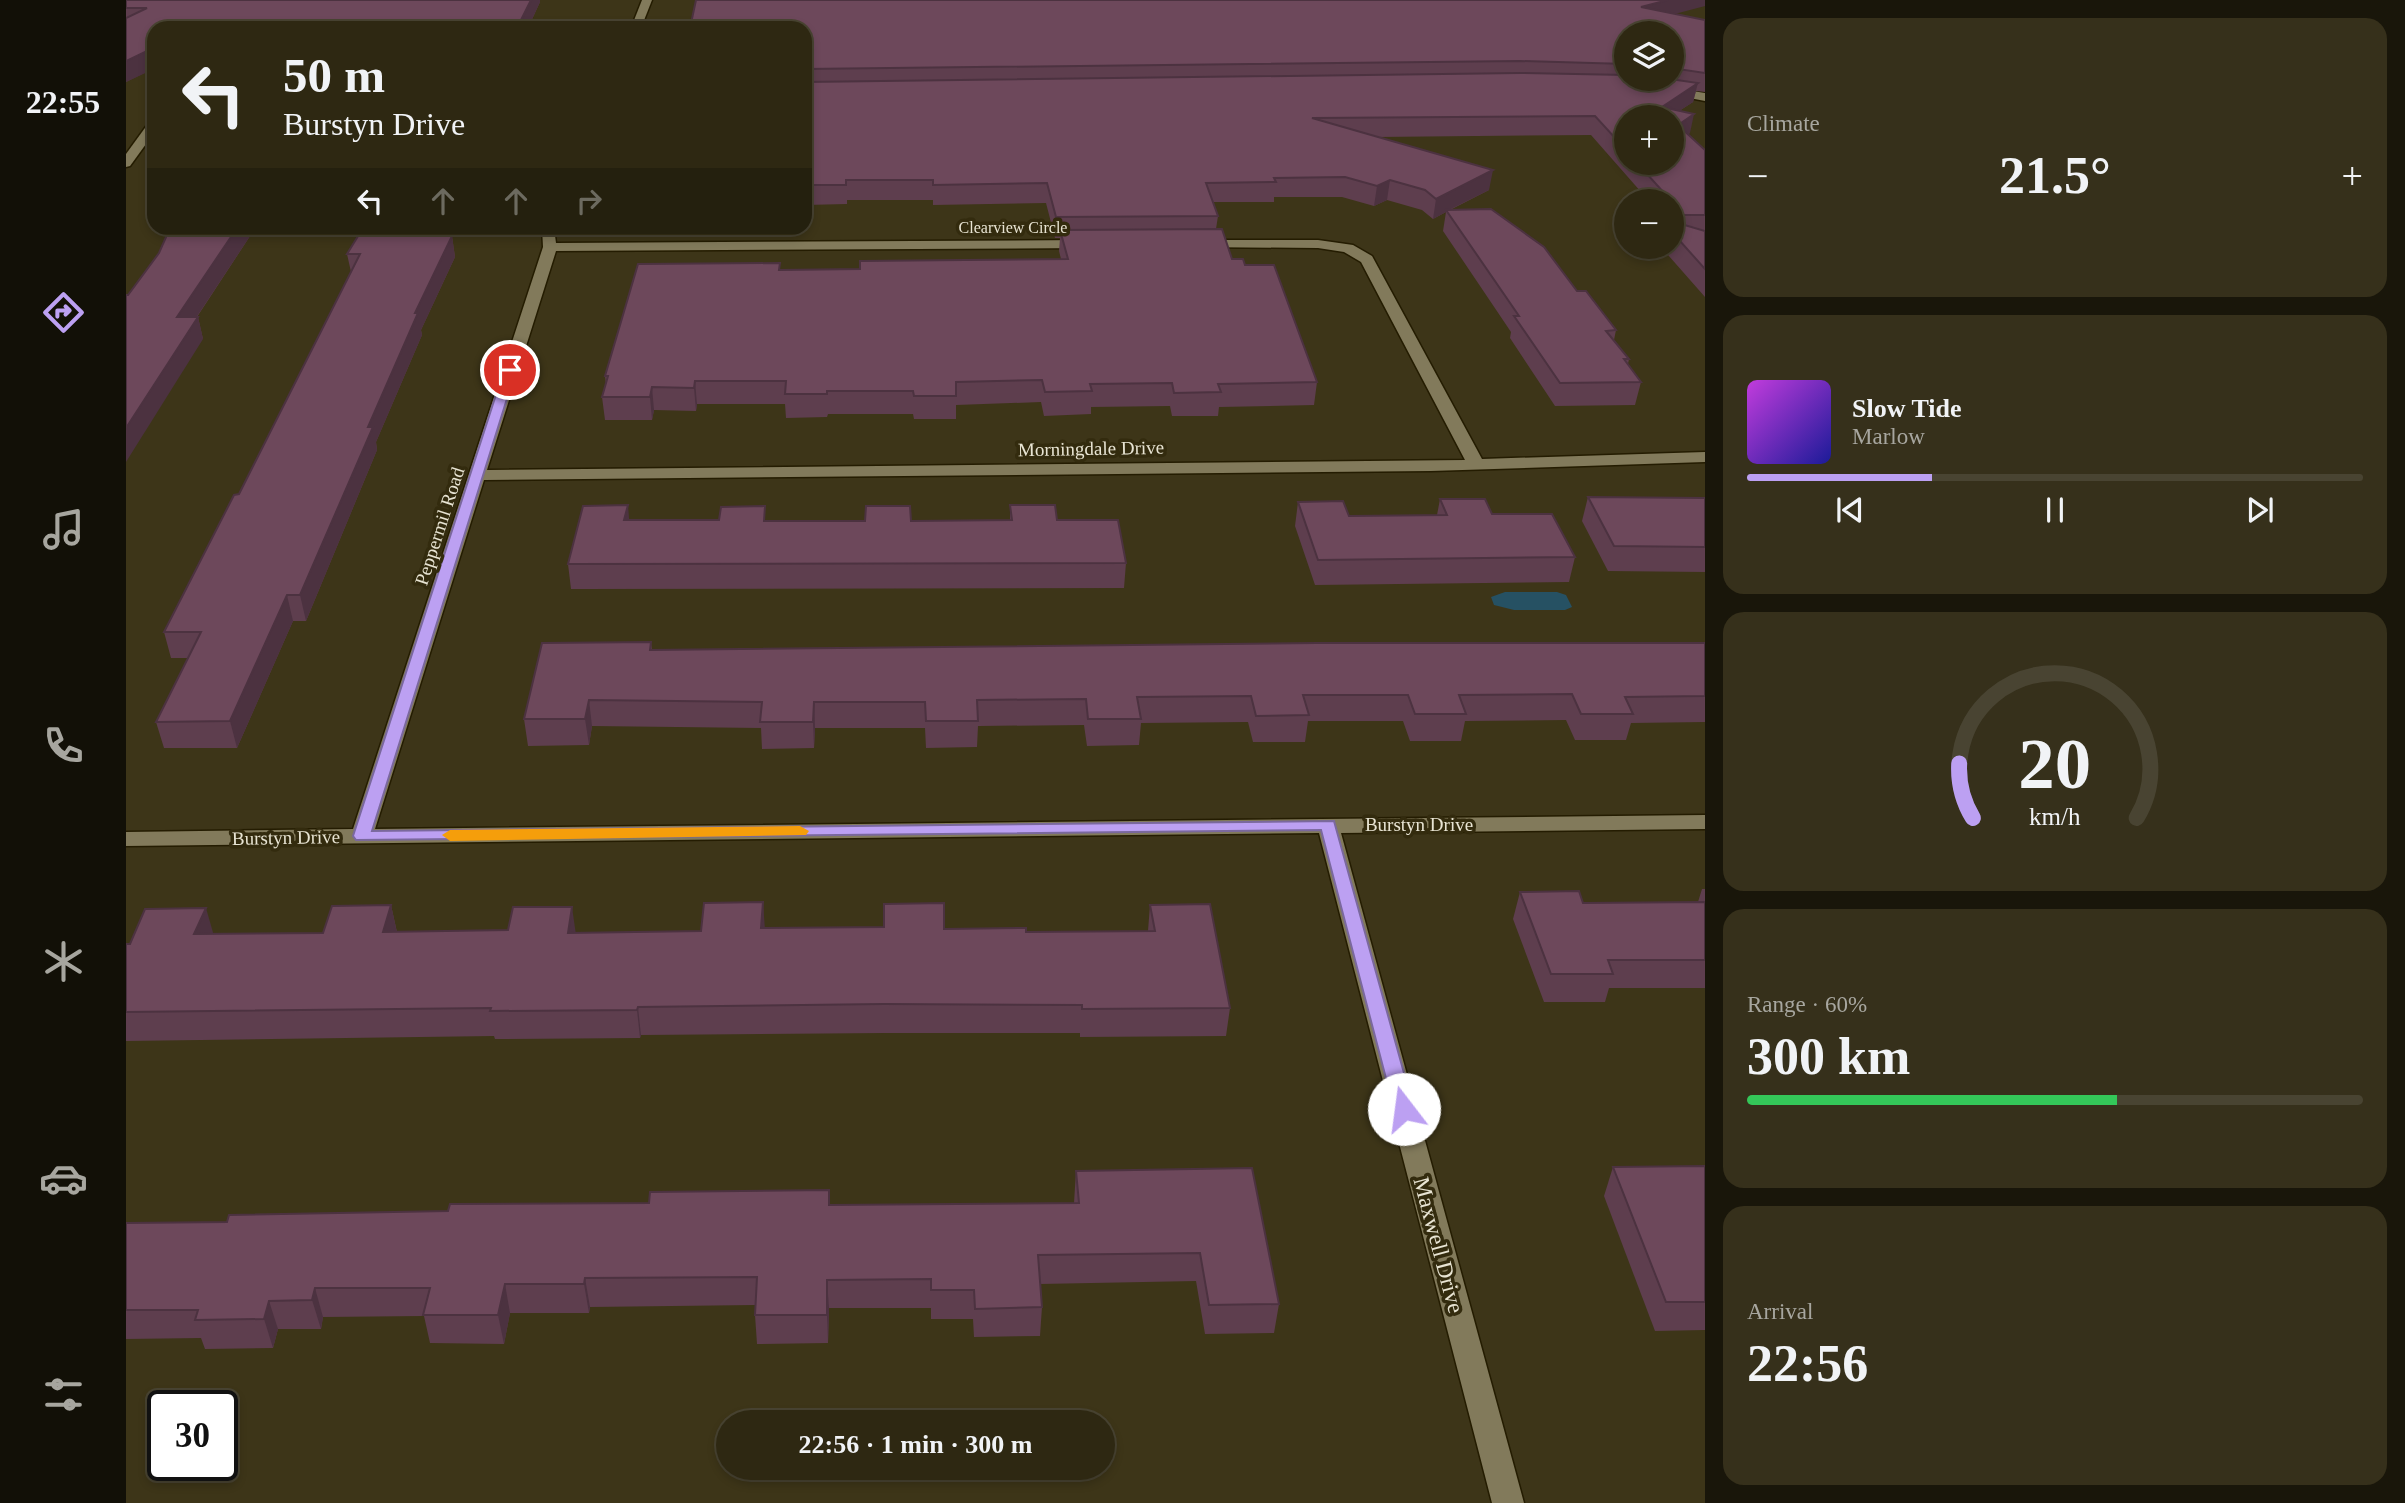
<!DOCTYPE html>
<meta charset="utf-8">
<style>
body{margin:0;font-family:"Times New Roman",serif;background:#36301b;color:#f1f3f6;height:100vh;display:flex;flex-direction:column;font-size:26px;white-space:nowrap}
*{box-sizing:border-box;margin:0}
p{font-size:23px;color:#a7a69f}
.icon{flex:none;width:38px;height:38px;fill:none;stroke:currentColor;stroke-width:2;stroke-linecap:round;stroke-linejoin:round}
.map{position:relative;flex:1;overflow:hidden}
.side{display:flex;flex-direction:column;gap:18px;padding:18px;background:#19160a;width:700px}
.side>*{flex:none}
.banner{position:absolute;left:21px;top:21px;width:665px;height:214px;border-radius:21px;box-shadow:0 4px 10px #0003,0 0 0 2px #494432;background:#2e2812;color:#f1f3f6;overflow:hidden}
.buttons{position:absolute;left:1488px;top:21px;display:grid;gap:14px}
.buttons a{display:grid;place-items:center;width:70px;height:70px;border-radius:50%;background:#2e2812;box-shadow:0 4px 10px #0003,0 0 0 2px #494432;font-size:35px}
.speed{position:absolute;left:21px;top:1390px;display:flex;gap:14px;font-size:35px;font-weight:700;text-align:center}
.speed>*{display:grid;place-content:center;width:91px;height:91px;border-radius:50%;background:#2e2812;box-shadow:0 4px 10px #0003,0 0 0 2px #494432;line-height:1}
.speed .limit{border:4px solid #111;border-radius:10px;background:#fff;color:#111}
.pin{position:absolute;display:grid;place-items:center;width:60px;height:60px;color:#fff;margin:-30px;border:4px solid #fff;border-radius:50%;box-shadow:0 2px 7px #0007}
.me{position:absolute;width:77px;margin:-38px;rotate:345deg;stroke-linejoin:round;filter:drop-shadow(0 0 5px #0008)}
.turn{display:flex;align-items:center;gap:24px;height:147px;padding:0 21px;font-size:32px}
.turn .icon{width:91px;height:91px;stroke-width:2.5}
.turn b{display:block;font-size:49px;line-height:60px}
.lanes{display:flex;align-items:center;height:66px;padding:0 21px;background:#0003;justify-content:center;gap:35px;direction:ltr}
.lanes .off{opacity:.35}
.big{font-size:52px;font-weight:700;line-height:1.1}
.side .widget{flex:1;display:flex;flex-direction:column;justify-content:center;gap:10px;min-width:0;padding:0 24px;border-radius:21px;background:#36301b}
.side .dial{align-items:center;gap:0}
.dial svg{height:182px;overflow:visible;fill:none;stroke:#494432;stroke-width:7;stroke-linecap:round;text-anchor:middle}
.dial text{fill:#f1f3f6;stroke:none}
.song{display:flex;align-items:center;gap:21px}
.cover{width:84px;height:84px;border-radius:10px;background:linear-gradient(135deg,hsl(290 70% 55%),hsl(240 70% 35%))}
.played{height:7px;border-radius:4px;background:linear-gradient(90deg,#bca0f2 30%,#494432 30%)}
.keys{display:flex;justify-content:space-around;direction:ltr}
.heat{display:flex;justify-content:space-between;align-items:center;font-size:38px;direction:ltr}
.charge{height:10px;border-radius:5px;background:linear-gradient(90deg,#34c759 60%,#494432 0)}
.trip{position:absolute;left:590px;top:1410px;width:399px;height:70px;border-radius:35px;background:#2e2812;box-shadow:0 4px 10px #0003,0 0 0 2px #494432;font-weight:700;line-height:70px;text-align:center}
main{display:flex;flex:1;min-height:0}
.tab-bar{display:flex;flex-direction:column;width:126px;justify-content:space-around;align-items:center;background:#121007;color:#a7a69f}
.tab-bar .icon{width:49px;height:49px}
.tab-bar .on{color:#bca0f2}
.tab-bar b{font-size:32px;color:#f1f3f6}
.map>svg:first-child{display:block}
</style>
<main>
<nav class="tab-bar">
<b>22:55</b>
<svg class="icon on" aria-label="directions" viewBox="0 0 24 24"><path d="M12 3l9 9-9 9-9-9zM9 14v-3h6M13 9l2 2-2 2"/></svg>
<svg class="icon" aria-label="music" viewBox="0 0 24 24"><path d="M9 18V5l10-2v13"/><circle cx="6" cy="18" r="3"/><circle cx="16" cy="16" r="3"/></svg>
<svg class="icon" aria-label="phone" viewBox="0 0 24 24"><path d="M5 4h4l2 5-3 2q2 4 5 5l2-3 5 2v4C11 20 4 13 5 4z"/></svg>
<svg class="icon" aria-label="climate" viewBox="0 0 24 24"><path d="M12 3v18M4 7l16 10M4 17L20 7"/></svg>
<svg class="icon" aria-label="car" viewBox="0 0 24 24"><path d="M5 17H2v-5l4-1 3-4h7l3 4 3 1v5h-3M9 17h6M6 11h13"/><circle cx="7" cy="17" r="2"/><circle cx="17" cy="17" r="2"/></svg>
<svg class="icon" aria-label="filters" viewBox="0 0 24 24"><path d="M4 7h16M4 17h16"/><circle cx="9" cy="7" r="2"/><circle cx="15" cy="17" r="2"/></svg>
</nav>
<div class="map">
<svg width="1579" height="1503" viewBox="0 0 1579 1503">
<rect width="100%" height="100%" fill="#3d3518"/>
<path fill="#265163" d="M 1379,592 L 1431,592 L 1440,595 L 1446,607 L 1439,610 L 1388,610 L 1368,605 L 1365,597 Z"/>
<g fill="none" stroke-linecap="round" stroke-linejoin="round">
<g stroke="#241c01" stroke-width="3">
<g id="minor">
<path d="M 516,0 L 526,0 L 515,28 L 505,28 Z"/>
<path d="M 1542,87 L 1579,93 L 1579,101 L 1538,93 L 1538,89 Z"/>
<path d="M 28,120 L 28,133 L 4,166 L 0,167 L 0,154 L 24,121 Z"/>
<path d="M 416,228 L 428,228 L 430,243 L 961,240 L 968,244 L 961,248 L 430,251 L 361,470 L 1339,460 L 1235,262 L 1218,252 L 1192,248 L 1068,247 L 1066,244 L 1073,240 L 1192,240 L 1227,245 L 1246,256 L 1356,459 L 1579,452 L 1579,462 L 1305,471 L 358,480 L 249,829 L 1579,815 L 1579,829 L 1215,833 L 1398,1503 L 1366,1503 L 1193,833 L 0,846 L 0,832 L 227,829 L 417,247 Z"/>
</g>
</g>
<use href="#minor" fill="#827a5b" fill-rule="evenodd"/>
</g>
<g fill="#5e3e4e" fill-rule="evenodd">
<path d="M 0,0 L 414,0 L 414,2 L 402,28 L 28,28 L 26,69 L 0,82 Z"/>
<path d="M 1550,14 L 1579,20 L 1579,92 L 1570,91 L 1567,102 L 1553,111 L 1564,133 L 1562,134 L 1579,150 L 1579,297 L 1535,247 L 1545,247 L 1545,201 L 1523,201 L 1465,135 L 1250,137 L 1363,190 L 1324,210 L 1451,291 L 1490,330 L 1488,340 L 1503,359 L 1502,364 L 1515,382 L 1509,405 L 1429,406 L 1384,338 L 1385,332 L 1317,231 L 1320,212 L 1307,219 L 1296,210 L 1261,200 L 1248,206 L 1216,197 L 1148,197 L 1148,202 L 1087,202 L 1092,216 L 1090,229 L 1106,259 L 1119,265 L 1191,382 L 1188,405 L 1093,407 L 1092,416 L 1046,416 L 1044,406 L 965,407 L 965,414 L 918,416 L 915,402 L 830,405 L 830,419 L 788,419 L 787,414 L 702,414 L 701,417 L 660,418 L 659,404 L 571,404 L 570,411 L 528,410 L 526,420 L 479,420 L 476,397 L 480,385 L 479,376 L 654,270 L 734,269 L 935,259 L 933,251 L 934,238 L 929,238 L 920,203 L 807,205 L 807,200 L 721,200 L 721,204 L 679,205 L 679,28 ZM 1500,33 L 1545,33 L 1545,79 L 1500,79 ZM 1500,117 L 1545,163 L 1500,163 Z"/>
<path d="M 44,228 L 134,228 L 133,230 L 128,230 L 71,317 L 72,317 L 77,339 L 2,295 L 33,253 Z"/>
<path d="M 237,228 L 321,228 L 323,236 L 326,236 L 329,257 L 295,330 L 296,335 L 250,442 L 251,450 L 180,621 L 167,621 L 111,748 L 38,748 L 30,722 L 62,658 L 45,658 L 38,632 L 113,494 L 225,272 L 221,254 Z"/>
<path d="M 1462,497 L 1579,498 L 1579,572 L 1482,571 L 1456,521 Z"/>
<path d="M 1314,499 L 1366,514 L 1449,557 L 1443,582 L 1189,585 L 1169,526 L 1172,502 L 1223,516 L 1311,515 Z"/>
<path d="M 884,505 L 931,520 L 1000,563 L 998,588 L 445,589 L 442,564 L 503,520 L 640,521 L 884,520 Z"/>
<path d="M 525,642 L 526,650 L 1579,643 L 1579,722 L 1505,723 L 1500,740 L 1449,740 L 1440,720 L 1339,721 L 1335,741 L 1284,741 L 1277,721 L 1182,721 L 1179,742 L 1127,742 L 1122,722 L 1015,723 L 1013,745 L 961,746 L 958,725 L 852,726 L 851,747 L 800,748 L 799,728 L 689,728 L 688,748 L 636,749 L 635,728 L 466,726 L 463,745 L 402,746 L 398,719 Z"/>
<path d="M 1576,889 L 1579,889 L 1579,988 L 1483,988 L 1479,1002 L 1418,1002 L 1387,919 L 1394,892 L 1457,903 L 1572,902 Z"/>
<path d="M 637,902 L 638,928 L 818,929 L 900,932 L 1022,931 L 1024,905 L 1104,1008 L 1100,1036 L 954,1037 L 954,1033 L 759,1033 L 515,1035 L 514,1038 L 369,1039 L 368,1036 L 0,1041 L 0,944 L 87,934 L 197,933 L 265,905 L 271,932 L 450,933 L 575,931 Z"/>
<path d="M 1579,1166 L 1579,1330 L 1529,1331 L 1478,1196 L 1487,1167 Z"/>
<path d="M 950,1171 L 1153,1304 L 1148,1333 L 1079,1334 L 1070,1281 L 914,1284 L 916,1307 L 914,1336 L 848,1337 L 847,1319 L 805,1319 L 805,1308 L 703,1308 L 702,1343 L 631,1344 L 629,1315 L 629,1305 L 464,1307 L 463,1313 L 384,1313 L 378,1344 L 304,1343 L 298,1316 L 197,1317 L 195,1329 L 152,1329 L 147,1348 L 79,1349 L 75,1338 L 0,1339 L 0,1223 L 101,1222 L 704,1205 L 948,1203 Z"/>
</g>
<g fill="#4c3240">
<path d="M 405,0 L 414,0 L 414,2 L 402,28 L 391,28 Z"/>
<path d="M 1542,0 L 1579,0 L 1579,6 L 1511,24 L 1515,7 Z"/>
<path d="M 21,51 L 28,51 L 28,69 L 0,82 L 0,61 Z"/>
<path d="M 1572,83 L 1567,102 L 1544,117 L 1536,107 Z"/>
<path d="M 1568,114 L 1564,133 L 1548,144 L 1552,125 Z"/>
<path d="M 1367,170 L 1363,190 L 1321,211 L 1320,210 L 1320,212 L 1307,219 L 1310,199 Z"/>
<path d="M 1264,180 L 1261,200 L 1248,206 L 1251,186 Z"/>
<path d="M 111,228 L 127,228 L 128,230 L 56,339 L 51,317 Z"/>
<path d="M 310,228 L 321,228 L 323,238 L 314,257 Z"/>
<path d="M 326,236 L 329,257 L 295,330 L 296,335 L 250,442 L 251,450 L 180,621 L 174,595 L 289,313 Z"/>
<path d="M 72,317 L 77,339 L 0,462 L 0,428 Z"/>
<path d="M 569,381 L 571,404 L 570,411 L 568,388 Z"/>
<path d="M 526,387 L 528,410 L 526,420 L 524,397 Z"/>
<path d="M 502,505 L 504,530 L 498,520 Z"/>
<path d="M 161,595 L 167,621 L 111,748 L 104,721 Z"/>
<path d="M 463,700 L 466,726 L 463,745 L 459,719 Z"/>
<path d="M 688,702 L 689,728 L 688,748 L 687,722 Z"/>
<path d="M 637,902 L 639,930 L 635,928 Z"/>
<path d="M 265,905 L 271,933 L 257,932 Z"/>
<path d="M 446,907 L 450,935 L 442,933 Z"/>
<path d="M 80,908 L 88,936 L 68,934 Z"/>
<path d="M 512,1007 L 515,1035 L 514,1038 L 511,1010 Z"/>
<path d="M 459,1278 L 464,1307 L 463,1313 L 458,1284 Z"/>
<path d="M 701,1280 L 703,1308 L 702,1343 L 701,1315 Z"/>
<path d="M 379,1284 L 384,1313 L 378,1344 L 372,1315 Z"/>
<path d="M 189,1288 L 197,1317 L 195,1329 L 186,1300 Z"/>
<path d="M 143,1301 L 152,1329 L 147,1348 L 138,1319 Z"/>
</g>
<g fill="#6d485b" stroke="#4c3240" stroke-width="2">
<path d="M 0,0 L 405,0 L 391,28 L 28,28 L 28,51 L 21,51 L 0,61 L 0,18 L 21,8 L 0,8 Z"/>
<path d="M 570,0 L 1542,0 L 1515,7 L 1579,20 L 1579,73 L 1545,68 L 1545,33 L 1500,33 L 1500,64 L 1394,61 L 679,69 L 679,28 L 564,28 Z"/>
<path d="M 1394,73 L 1500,75 L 1500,79 L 1544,79 L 1572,83 L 1536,107 L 1568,114 L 1552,125 L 1579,150 L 1579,215 L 1558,215 L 1511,163 L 1545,163 L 1545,117 L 1500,117 L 1500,150 L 1469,116 L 1186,118 L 1367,170 L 1310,199 L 1299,190 L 1264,180 L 1251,186 L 1219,177 L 1148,178 L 1150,182 L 1080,183 L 1092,216 L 930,217 L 921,183 L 807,185 L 807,180 L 720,180 L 720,185 L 679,185 L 679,82 Z"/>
<path d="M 1365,209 L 1418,247 L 1451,291 L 1460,291 L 1490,330 L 1480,331 L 1503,359 L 1498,359 L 1515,382 L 1434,383 L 1388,316 L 1393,316 L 1320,210 Z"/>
<path d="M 1545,221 L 1579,231 L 1579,269 L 1545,231 Z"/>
<path d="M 44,228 L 111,228 L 51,317 L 72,317 L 0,428 L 0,295 L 2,295 L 33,253 Z"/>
<path d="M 237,228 L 315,228 L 311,236 L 326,236 L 289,313 L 292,313 L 242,427 L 247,427 L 174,595 L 161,595 L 104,721 L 30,722 L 75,632 L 38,632 L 108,495 L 113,494 L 234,254 L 221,254 Z"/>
<path d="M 1096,229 L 1106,259 L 1117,259 L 1119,265 L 1148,265 L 1191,382 L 1092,384 L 1095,392 L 1048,393 L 1046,383 L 964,384 L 966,391 L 919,392 L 916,380 L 830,382 L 830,396 L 788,396 L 787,391 L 701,391 L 701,394 L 659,394 L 660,381 L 569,381 L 568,388 L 526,387 L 524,397 L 476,397 L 482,376 L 479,376 L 512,264 L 654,263 L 653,270 L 734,269 L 734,261 L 942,259 L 934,230 Z"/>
<path d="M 1462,497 L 1579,498 L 1579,547 L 1488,546 Z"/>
<path d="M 1314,499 L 1359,499 L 1366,514 L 1426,514 L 1449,557 L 1192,560 L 1172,502 L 1217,501 L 1223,516 L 1321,515 Z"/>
<path d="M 502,505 L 498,520 L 593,520 L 595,507 L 639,506 L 638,521 L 739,521 L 740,506 L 784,506 L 785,521 L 886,520 L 884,505 L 929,505 L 931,520 L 992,520 L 1000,563 L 442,564 L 457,506 Z"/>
<path d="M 525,642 L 524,650 L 1191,643 L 1579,643 L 1579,696 L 1499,697 L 1507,714 L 1455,714 L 1446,694 L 1333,695 L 1340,714 L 1289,714 L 1282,695 L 1177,695 L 1183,715 L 1130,716 L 1125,696 L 1011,697 L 1015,719 L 962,719 L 960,699 L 851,700 L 852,721 L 800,721 L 799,702 L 688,702 L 687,722 L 634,722 L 636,702 L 463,700 L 459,719 L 398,719 L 416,643 Z"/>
<path d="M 1453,891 L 1457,903 L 1579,902 L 1579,960 L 1482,960 L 1487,974 L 1425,974 L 1394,892 Z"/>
<path d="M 637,902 L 635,928 L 758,927 L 758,904 L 818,903 L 818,929 L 900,928 L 900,932 L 1029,931 L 1024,905 L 1084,904 L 1104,1008 L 956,1009 L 956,1005 L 758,1004 L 512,1007 L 511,1010 L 364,1011 L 365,1008 L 0,1012 L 0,944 L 4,944 L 19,909 L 80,908 L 68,934 L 197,933 L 206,906 L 265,905 L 257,932 L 382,930 L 387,907 L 446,907 L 442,933 L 575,931 L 578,903 Z"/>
<path d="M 1579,1166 L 1579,1302 L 1540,1302 L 1487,1167 Z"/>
<path d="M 1126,1168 L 1153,1304 L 1083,1305 L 1074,1253 L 912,1255 L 916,1307 L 849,1309 L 848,1290 L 805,1290 L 805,1279 L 701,1280 L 701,1315 L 629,1315 L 631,1277 L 459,1278 L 458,1284 L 379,1284 L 372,1315 L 297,1315 L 304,1288 L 189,1288 L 186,1300 L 143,1301 L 138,1319 L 69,1320 L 72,1310 L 0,1310 L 0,1223 L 101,1222 L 103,1215 L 322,1211 L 324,1204 L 523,1203 L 524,1192 L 703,1190 L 703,1205 L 953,1203 L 950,1171 Z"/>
</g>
<path fill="#bca0f2" stroke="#7a689d" stroke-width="2" d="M 384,367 L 390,370 L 246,831 L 1208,821 L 1288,1109 L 1285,1115 L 1278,1117 L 1271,1115 L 1268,1109 L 1195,830 L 230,840 L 227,836 L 378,370 Z"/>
<path fill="#f59e0b" d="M 674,826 L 683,831 L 680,835 L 324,841 L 316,835 L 324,830 Z"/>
<g text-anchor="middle" stroke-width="7" stroke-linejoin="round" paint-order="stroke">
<g font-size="16" fill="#e8e4d3" stroke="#332b0e">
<text x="887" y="233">Clearview Circle</text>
</g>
<g font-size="19" fill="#e8e4d3" stroke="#332b0e">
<text transform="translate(965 448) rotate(-1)" y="7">Morningdale Drive</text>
<text transform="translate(313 526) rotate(-72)" y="7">Peppermil Road</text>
<text x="1293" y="831">Burstyn Drive</text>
<text transform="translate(160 837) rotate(-1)" y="7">Burstyn Drive</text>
</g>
<g font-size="23" fill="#e8e4d3" stroke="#332b0e">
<text transform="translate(1313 1245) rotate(75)" y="8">Maxwell Drive</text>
</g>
</g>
</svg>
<div class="buttons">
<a><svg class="icon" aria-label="layers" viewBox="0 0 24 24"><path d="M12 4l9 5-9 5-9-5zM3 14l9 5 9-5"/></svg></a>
<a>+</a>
<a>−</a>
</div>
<div class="speed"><div class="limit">30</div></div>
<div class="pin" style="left:384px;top:370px;background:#d93025"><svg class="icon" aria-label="arrive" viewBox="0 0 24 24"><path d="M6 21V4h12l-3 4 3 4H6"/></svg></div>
<svg class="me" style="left:1278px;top:1109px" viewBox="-20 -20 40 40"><circle r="19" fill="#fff"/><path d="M0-13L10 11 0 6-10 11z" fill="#bca0f2"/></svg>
<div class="trip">22:56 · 1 min · 300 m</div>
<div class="banner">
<div class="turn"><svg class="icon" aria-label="left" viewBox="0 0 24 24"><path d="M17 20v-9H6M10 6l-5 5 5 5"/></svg><div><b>50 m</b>Burstyn Drive</div></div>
<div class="lanes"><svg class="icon" aria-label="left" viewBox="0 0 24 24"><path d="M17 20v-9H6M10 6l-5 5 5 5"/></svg><svg class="icon off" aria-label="ahead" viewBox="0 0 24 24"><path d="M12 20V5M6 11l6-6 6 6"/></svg><svg class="icon off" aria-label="ahead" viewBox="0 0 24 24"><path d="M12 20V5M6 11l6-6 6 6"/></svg><svg class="icon off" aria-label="right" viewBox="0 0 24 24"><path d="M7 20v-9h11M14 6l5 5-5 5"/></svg></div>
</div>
</div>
<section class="side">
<div class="widget"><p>Climate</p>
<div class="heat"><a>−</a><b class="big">21.5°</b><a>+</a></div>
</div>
<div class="widget">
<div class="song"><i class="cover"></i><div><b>Slow Tide</b><p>Marlow</p></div></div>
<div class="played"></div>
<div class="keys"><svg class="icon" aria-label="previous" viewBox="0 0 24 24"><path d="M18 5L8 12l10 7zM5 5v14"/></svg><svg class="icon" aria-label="pause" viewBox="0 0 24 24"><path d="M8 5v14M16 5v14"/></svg><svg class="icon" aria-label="next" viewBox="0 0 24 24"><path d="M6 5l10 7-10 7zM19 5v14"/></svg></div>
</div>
<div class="widget dial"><svg viewBox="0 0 100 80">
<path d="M14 69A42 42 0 1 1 86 69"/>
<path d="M14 69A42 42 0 0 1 8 45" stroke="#bca0f2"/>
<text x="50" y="56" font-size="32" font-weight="700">20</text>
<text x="50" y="72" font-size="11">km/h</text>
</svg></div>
<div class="widget"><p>Range · 60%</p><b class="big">300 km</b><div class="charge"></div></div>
<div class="widget"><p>Arrival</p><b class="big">22:56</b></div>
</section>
</main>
